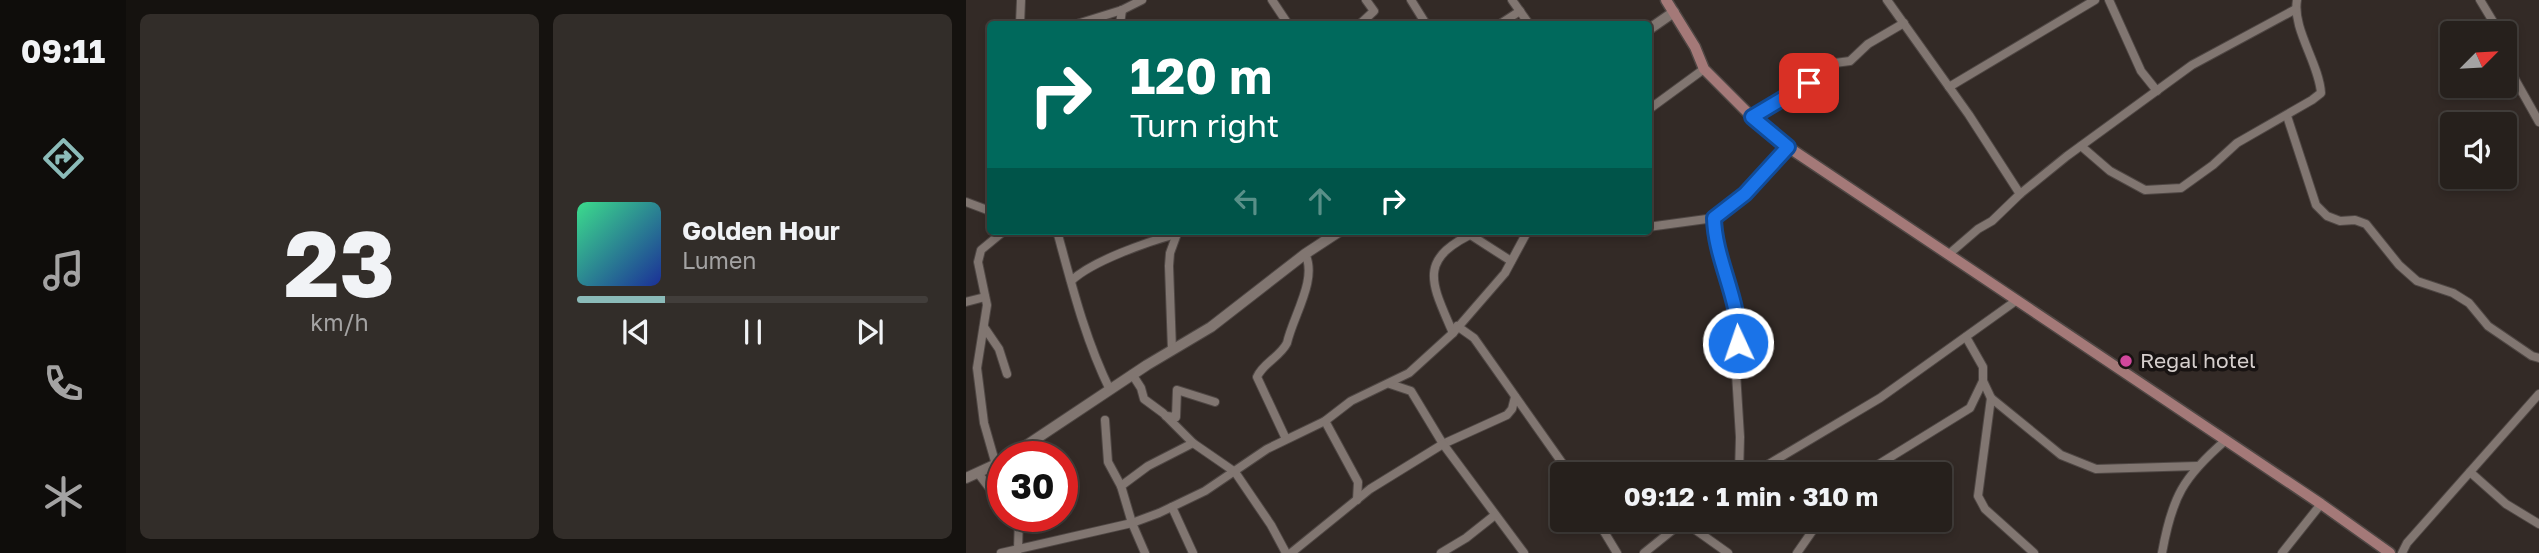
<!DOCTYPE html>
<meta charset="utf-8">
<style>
body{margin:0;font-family:"Golos Text",sans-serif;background:#322d29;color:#f1f3f6;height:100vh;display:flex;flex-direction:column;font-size:26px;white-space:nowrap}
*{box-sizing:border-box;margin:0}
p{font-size:23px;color:#a4a3a3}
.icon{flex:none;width:38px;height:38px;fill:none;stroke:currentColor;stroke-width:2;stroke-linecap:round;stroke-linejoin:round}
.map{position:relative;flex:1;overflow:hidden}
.drawer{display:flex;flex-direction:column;gap:14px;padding:14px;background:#15120f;width:840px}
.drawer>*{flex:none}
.hud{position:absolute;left:21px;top:21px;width:665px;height:214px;border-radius:7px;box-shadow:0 4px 10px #0003,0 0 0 2px #423e3b;background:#00695c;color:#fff;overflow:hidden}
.needle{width:46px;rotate:66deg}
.tools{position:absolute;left:1474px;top:21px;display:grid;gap:14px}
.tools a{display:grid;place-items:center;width:77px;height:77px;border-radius:7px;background:#26201c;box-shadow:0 4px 10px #0003,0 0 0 2px #423e3b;font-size:35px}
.speed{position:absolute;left:21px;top:441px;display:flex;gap:14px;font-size:35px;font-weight:700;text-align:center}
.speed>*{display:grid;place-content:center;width:91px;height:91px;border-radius:50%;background:#26201c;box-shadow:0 4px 10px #0003,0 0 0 2px #423e3b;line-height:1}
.speed .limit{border:10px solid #d22;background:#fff;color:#111}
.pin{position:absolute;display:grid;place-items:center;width:60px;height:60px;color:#fff;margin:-30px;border-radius:14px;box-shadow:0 4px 10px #0006}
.me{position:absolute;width:77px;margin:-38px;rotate:357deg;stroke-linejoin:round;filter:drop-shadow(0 0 5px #0008)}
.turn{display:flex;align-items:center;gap:24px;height:147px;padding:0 28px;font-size:32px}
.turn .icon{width:91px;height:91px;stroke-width:2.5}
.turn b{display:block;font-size:49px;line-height:60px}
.lanes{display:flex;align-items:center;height:66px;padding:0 28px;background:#0003;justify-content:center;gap:35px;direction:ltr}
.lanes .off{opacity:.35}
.drawer .card{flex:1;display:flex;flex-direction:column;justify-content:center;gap:10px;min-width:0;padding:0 24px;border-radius:10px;background:#322d29}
.drawer .dial{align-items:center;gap:0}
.dial b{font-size:91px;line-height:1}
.song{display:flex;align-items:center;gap:21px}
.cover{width:84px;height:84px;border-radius:10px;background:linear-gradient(135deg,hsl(150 70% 55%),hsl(230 70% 35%))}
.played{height:7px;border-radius:4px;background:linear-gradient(90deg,#8bbbb9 25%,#423e3b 25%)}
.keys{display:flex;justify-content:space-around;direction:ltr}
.drawer .tiles{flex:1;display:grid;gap:14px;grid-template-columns:repeat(2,1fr)}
.trip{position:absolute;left:584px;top:462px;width:402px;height:70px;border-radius:7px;background:#26201c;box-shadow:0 4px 10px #0003,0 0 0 2px #423e3b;font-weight:700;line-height:70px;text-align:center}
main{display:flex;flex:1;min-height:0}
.tab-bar{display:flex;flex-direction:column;width:126px;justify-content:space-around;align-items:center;background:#0f0d0b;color:#a4a3a3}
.tab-bar .icon{width:49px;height:49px}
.tab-bar .active{color:#8bbbb9}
.tab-bar b{font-size:32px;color:#f1f3f6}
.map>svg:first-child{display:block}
</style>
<main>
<nav class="tab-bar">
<b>09:11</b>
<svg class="icon active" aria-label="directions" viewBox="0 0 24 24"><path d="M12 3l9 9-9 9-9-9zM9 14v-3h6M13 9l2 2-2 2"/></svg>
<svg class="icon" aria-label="music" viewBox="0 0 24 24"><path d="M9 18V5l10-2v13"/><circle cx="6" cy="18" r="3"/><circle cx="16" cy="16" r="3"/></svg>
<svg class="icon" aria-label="phone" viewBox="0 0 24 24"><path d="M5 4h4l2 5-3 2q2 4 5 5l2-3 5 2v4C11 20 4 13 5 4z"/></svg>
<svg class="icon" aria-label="climate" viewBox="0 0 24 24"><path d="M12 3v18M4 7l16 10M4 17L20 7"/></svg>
</nav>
<section class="drawer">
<div class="tiles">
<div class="card dial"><b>23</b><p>km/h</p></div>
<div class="card">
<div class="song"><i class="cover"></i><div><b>Golden Hour</b><p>Lumen</p></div></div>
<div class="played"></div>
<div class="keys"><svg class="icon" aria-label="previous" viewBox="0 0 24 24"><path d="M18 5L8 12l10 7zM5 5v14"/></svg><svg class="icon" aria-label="pause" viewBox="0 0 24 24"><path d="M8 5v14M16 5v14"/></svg><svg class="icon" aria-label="next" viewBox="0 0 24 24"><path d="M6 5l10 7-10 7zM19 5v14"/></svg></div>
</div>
</div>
</section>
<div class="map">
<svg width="1573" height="553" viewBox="0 0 1573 553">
<rect width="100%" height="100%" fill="#332a26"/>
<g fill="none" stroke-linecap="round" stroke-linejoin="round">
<g stroke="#4f4744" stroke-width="10">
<g id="minor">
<path d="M 306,0 L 322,24"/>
<path d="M 445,0 L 460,24"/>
<path d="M 546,0 L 563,24"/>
<path d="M 921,0 L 1003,115 L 1054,194"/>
<path d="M 1143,0 L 1175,71 L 1191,91"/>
<path d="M 1514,0 L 1534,33"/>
<path d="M 54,24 L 55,0"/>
<path d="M 111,24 L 156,10 L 176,0"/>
<path d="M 154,24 L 156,10"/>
<path d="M 394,24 L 408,11 L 400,0"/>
<path d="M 534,24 L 554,11"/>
<path d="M 1538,45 L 1546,74 L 1573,122"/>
<path d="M 983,87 L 1129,0"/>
<path d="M 682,110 L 738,69"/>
<path d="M 1321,116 L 1350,205 L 1361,216 L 1374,221 L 1389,220 L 1400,224 L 1433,265 L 1451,281 L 1487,293 L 1503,303 L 1522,326 L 1566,356 L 1573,358"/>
<path d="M 786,117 L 843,83 L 869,63 L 884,61 L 902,44 L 938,23"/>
<path d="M 1115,146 L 1144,171 L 1179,190 L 1215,188 L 1247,165 L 1271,143 L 1346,100 L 1355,93 C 1353,63 1326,29 1331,0"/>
<path d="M 0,202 L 24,211"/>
<path d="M 748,218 L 753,254 L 772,318 L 769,357 L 774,437 L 773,474"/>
<path d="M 682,227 L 748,218 L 779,194 L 822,147"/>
<path d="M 91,231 C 106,286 119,339 144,390"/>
<path d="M 503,234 L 545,261"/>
<path d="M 983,254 L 1012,229 L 1026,221 L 1054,194 L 1101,156 L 1226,65 L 1330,9"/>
<path d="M 105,281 C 126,261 181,242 210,234"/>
<path d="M 0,302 L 19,297"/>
<path d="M 491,326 L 508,338 L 604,474"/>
<path d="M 18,327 L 33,349 L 41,374"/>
<path d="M 487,333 C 465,282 450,259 512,231"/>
<path d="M 1000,337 L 1017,367 L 1017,381 L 1025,398 L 1012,496 L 1019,509 L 1068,553"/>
<path d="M 206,350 L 203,266 L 204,253 L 212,231"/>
<path d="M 166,374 L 175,388 L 178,399 L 197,413 L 227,443"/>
<path d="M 424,384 L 445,391 L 477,444 L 541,415 L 546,409 L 549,397"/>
<path d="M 1025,398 L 1095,455 L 1130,469 L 1231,466"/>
<path d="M 200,416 L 210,417 L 211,390 L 249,402"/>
<path d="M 139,420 L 142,462 L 155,486"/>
<path d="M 359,421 L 392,482 L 391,500"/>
<path d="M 320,439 L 291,377 C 297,363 314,357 321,343 C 327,316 352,279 339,254"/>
<path d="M 30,465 L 18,423 L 11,368 L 21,305 L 12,262 L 15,250 L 38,231"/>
<path d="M 1504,472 L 1540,504 L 1573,524"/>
<path d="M 12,473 L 37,506"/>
<path d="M 786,474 L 914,398 L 1051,300"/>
<path d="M 897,474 L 1004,408 L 1017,381"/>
<path d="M 206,507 L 227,553"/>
<path d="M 631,520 L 651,553"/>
<path d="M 717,521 L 762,553"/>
<path d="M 52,550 L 53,516"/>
<path d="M 35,553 L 166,523 L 193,513 L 239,491 L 301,449 L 359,421 L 385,401 L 443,373 L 487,333 L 539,273 L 560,234 L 559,231"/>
<path d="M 179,553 L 166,523 L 155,486 L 182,466 L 227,443 L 269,472 L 305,525 L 320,553"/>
<path d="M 325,553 L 404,489 L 477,444 L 558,553"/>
<path d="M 475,553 L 500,538 L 529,515"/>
<path d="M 678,553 L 719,520"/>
<path d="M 831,553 L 854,520"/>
<path d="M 1196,553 C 1206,497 1217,477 1260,440"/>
<path d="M 1316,553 L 1355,504"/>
<path d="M 1436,553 L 1441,543 L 1573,394"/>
</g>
</g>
<g stroke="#4f4744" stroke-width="12">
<g id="tertiary">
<path d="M 682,30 L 708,12"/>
<path d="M 43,457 L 181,365 L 245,327 L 339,254 L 374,231"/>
<path d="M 0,478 L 37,461"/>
</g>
</g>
<g stroke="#4f4744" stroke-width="13">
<path id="secondary" d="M 700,0 L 729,47 L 738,69 L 786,117 L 822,147 L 1355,504 L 1424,553"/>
</g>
<use href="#minor" stroke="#817671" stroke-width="8"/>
<use href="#tertiary" stroke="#817671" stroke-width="10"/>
<use href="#secondary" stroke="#a47978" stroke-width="10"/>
</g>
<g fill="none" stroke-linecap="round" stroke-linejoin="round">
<g stroke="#114b97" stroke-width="18">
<path id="route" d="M 772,343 C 775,300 749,261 748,218 L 779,194 L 822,147 L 786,117 L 843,83"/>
</g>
<use href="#route" stroke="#1a73e8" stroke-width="12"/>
</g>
<circle fill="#d1479c" stroke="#181312" stroke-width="2.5" cx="1160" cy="361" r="7"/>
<g text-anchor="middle" stroke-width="7" stroke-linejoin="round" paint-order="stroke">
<g font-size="21" fill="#d6cfcd" stroke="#181312" text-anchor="start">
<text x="1174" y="368">Regal hotel</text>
</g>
</g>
</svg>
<div class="tools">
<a><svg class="needle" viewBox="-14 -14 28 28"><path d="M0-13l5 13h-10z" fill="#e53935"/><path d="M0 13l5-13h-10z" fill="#a4a3a3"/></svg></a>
<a><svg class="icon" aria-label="sound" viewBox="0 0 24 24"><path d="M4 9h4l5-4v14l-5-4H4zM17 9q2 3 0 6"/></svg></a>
</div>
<div class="speed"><div class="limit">30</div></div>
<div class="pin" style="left:843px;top:83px;background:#d93025"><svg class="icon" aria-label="arrive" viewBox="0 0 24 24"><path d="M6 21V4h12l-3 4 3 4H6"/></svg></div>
<svg class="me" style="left:772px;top:343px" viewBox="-20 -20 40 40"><circle r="17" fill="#1a73e8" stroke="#fff" stroke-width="3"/><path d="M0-11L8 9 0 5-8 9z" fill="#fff"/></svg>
<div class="trip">09:12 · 1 min · 310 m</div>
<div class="hud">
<div class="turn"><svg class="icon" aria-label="right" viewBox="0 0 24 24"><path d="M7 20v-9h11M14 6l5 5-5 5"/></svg><div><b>120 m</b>Turn right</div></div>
<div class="lanes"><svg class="icon off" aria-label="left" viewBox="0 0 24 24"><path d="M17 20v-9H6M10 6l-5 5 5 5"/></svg><svg class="icon off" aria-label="ahead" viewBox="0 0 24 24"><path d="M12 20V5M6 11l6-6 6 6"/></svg><svg class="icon" aria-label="right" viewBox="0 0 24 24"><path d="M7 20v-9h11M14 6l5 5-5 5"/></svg></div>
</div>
</div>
</main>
